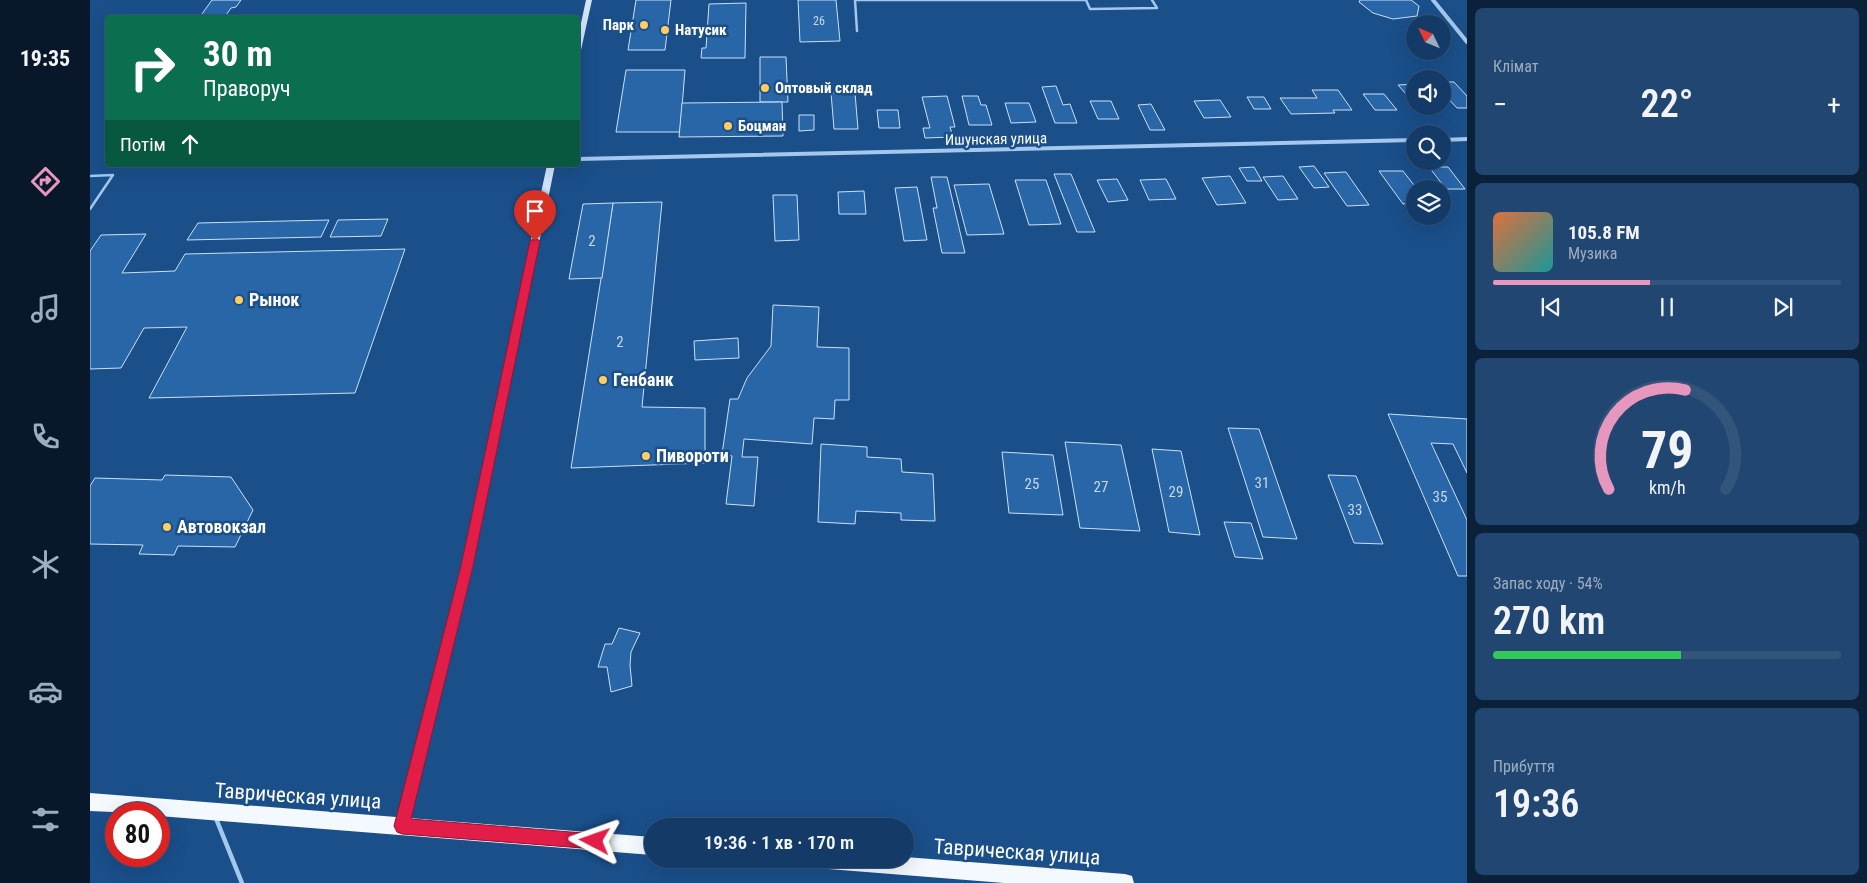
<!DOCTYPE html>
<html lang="uk">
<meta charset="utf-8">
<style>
body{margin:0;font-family:"Roboto Condensed",sans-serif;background:#214671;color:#f1f3f6;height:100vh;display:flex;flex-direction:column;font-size:19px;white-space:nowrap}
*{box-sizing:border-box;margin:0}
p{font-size:16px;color:#9dadc0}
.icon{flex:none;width:28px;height:28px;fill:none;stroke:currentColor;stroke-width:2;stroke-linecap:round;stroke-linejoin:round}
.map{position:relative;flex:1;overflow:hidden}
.details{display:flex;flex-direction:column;gap:8px;padding:8px;background:#0b2039;width:400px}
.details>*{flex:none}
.hud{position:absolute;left:15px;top:15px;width:475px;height:152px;border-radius:5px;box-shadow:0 5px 20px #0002,0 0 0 1px #33557c;background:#0b6e4f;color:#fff;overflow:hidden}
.needle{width:32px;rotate:313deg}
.controls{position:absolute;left:1316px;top:15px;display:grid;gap:10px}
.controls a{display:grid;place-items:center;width:45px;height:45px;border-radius:50%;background:#143b68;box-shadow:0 5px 20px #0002,0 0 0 1px #33557c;font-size:25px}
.speed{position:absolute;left:15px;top:802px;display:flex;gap:10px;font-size:25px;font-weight:700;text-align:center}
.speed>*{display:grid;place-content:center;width:65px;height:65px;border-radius:50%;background:#143b68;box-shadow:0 5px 20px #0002,0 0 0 1px #33557c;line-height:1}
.speed .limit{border:8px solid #d22;background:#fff;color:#111}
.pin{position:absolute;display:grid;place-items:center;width:42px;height:42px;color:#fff;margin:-51px -21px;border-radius:50% 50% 50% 0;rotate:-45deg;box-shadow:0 0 5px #0007}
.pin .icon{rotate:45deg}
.me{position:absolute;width:55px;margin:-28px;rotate:274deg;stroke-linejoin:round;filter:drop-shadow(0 0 4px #0008)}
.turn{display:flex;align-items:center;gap:18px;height:105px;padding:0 15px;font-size:22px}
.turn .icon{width:65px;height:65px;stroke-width:2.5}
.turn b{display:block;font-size:35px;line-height:42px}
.then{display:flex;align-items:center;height:48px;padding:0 15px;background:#0003;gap:10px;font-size:19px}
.big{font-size:38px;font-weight:600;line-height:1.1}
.details .tile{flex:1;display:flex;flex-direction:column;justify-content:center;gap:8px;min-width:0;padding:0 18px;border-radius:8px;background:#214671}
.details .dial{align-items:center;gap:0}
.dial svg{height:130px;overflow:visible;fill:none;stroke:#33557c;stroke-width:7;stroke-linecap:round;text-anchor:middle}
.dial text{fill:#f1f3f6;stroke:none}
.song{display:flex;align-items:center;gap:15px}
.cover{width:60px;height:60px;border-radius:8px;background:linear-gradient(135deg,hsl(20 70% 55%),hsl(180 70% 35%))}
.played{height:5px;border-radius:2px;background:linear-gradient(90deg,#e797bd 45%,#33557c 45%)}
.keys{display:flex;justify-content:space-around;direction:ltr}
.heat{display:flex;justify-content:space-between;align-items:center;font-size:28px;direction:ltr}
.charge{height:8px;border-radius:4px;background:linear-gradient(90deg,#34c759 54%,#33557c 0)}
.trip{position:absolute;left:554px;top:818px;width:270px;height:50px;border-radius:25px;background:#143b68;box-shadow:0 5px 20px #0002,0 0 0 1px #33557c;font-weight:600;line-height:50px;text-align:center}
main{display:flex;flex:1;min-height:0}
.dock{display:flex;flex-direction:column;width:90px;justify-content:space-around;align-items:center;background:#08182a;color:#9dadc0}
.dock .icon{width:35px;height:35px}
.dock .selected{color:#e797bd}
.dock b{font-size:22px;color:#f1f3f6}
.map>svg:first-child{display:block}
</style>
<main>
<nav class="dock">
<b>19:35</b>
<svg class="icon selected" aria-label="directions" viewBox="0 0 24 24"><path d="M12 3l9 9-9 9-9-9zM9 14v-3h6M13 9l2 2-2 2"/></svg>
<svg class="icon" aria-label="music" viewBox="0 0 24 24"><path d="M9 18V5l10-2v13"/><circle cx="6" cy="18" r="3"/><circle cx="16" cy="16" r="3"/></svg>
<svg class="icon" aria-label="phone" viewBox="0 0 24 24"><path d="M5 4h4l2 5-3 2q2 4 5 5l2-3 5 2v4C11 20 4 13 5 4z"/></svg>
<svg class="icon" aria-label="climate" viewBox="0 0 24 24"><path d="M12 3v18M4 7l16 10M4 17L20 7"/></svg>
<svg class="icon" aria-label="car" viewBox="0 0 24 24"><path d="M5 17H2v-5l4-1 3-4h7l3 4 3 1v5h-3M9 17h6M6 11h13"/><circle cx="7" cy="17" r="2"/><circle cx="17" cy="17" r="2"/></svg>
<svg class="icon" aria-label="filters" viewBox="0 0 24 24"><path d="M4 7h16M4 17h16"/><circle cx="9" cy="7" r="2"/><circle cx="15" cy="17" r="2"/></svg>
</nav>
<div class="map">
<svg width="1377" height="883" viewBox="0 0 1377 883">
<rect width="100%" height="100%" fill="#1a4f8a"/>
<g fill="#2966a8" stroke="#c9e1fa">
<path d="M 122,0 L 151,0 L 146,7 L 141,8 L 134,18 L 109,18 Z"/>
<path d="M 546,0 L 581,0 L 575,50 L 538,50 Z"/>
<path d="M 708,0 L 746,0 L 750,41 L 710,42 Z"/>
<path d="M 1270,0 L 1321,0 L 1329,6 L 1327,16 L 1303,19 L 1283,13 L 1269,2 Z"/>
<path d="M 656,3 L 655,58 L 611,58 L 612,48 L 616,48 L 619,4 Z"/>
<path d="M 670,57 L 696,57 L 698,102 L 670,102 Z"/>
<path d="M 536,70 L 595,70 L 590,132 L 526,132 Z"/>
<path d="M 1352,82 L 1364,82 L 1377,96 L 1377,108 L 1367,108 L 1352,92 Z"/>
<path d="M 1325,84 L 1325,104 L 1308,85 Z"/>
<path d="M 966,86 L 973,105 L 980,104 L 987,123 L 965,123 L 952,87 Z"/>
<path d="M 1222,90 L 1248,90 L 1262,110 L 1243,110 L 1245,113 L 1201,114 L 1190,98 L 1227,98 Z"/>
<path d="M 741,93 L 765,93 L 768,129 L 744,129 Z"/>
<path d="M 1273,94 L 1294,94 L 1307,110 L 1285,110 Z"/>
<path d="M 857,96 L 865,127 L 860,127 L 863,137 L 835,138 L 833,128 L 840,128 L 832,97 Z"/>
<path d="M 872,96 L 888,96 L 891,105 L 896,105 L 902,125 L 879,125 Z"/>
<path d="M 1157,97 L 1174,97 L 1181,109 L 1164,109 Z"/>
<path d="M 1130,100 L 1141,117 L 1114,118 L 1104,101 Z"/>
<path d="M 1000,101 L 1021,101 L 1029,119 L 1008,119 Z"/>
<path d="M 692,102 L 693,136 L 589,137 L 592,103 Z"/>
<path d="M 915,103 L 939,103 L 946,122 L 921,123 Z"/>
<path d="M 1061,104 L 1075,130 L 1060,130 L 1048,105 Z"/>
<path d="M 787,110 L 808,110 L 810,128 L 789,128 Z"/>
<path d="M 709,115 L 724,115 L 724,130 L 709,131 Z"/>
<path d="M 1224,166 L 1239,187 L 1224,188 L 1209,167 Z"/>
<path d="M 1164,167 L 1172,181 L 1157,181 L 1149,168 Z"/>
<path d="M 1339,167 L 1358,167 L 1375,189 L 1356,189 Z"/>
<path d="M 1289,171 L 1313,171 L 1327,189 L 1325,189 L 1325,203 L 1313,204 Z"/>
<path d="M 1256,172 L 1279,205 L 1257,206 L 1234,173 Z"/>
<path d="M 964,174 L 981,174 L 1005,232 L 987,232 Z"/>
<path d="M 1140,176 L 1156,203 L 1127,205 L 1112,178 Z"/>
<path d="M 1193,176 L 1208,199 L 1188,200 L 1173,177 Z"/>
<path d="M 841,177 L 857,177 L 875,253 L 852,253 L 843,208 L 847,208 Z"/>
<path d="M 1027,179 L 1038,200 L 1018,202 L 1007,180 Z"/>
<path d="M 1076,179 L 1086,199 L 1059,200 L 1050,180 Z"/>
<path d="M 925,180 L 956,180 L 971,224 L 939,225 Z"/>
<path d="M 899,184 L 914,234 L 877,235 L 864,185 Z"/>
<path d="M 827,187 L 837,240 L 814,241 L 805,188 Z"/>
<path d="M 774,191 L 776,214 L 749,214 L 748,192 Z"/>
<path d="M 683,195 L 707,195 L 709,240 L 685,241 Z"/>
<path d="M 572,202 L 552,407 L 615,408 L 615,463 L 481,468 L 523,203 Z"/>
<path d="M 523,203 L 512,278 L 479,279 L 493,204 Z"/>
<path d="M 298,219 L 291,236 L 240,237 L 248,220 Z"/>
<path d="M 239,220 L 231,237 L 97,240 L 108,223 Z"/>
<path d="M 56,234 L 32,273 L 85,271 L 95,254 L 315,249 L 265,393 L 59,398 L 97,327 L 54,328 L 31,368 L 0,369 L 0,251 L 11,235 Z"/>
<path d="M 683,305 L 729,307 L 727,347 L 759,348 L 759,400 L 745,400 L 744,419 L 724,418 L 722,444 L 654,439 L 652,457 L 668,457 L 664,506 L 636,504 L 642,456 L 632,454 L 640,399 L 648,399 L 657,378 L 681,346 Z"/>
<path d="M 648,338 L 649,358 L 605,360 L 604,341 Z"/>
<path d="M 1298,414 L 1377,419 L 1377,473 L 1363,444 L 1341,443 L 1377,520 L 1377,576 L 1368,576 Z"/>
<path d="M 1138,428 L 1169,429 L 1207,539 L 1173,537 Z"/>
<path d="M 975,442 L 1031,445 L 1050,531 L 990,528 Z"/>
<path d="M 731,444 L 777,447 L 777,457 L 811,459 L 812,472 L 843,474 L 845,521 L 811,520 L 811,513 L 766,511 L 765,524 L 728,522 Z"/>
<path d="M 1062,449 L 1091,451 L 1110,535 L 1079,532 Z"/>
<path d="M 912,452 L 963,455 L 973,515 L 919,513 Z"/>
<path d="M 75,475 L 141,477 L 163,510 L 145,547 L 88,546 L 84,555 L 49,554 L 53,545 L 0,544 L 0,486 L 5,478 L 72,480 Z"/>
<path d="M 1238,475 L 1266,476 L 1293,544 L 1264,543 Z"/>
<path d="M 1134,522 L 1161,523 L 1173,559 L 1145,557 Z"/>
<path d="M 529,628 L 550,633 L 541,652 L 540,665 L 542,686 L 521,692 L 517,667 L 508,667 L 515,644 L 522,644 Z"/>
</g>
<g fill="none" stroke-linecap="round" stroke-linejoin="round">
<g stroke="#a4c7ed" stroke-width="2.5">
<path d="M 767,31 L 765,0 L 996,0 L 1000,9 L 1067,8 L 1062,0"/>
<path d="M 0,176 L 23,175 L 0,209"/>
</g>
<path stroke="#a4c7ed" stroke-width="4.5" d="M 125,816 L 152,883"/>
<g stroke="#a4c7ed" stroke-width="4">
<path d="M 1343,0 L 1377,42"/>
<path d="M 1352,140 L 1377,139"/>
<path d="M 488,159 L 1325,140"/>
</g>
<g fill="#d1e4f9" fill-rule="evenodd">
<path d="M 496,0 L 502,0 L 491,50 L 488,52 L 488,37 Z"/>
<path d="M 457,165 L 465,165 L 383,566 L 319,826 L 317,831 L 312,833 L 307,831 L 305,826 L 371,566 Z"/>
</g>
<g fill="#f4f9ff" fill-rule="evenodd">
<path d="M 0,793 L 562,837 L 562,855 L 69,816 L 69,814 L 0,811 Z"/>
<path d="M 815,857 L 1035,874 L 1042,876 L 1044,883 L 914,883 L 726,868 L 719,866 L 717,859 L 815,859 Z"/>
</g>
</g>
<path fill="#e11d48" stroke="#92132f" d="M 445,238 L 450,241 L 383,566 L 321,819 L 505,834 L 510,836 L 512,841 L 510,847 L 505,849 L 312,834 L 307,832 L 304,826 L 371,566 L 440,241 Z"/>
<g fill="#ffcc60" stroke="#1a4f8a" stroke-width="2">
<circle cx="554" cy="25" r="5"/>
<circle cx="575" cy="30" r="5"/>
<circle cx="675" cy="88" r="5"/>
<circle cx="638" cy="126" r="5"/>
<circle cx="149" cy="300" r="5"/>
<circle cx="513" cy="380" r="5"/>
<circle cx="556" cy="456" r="5"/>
<circle cx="77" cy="527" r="5"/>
</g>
<g text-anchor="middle" stroke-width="5" stroke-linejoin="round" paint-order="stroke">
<g font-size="12" fill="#cad9e9">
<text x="729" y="25">26</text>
</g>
<g font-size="15" font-weight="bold" fill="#fff" stroke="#1a4f8a" text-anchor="start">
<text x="544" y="30" text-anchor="end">Парк</text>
<text x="585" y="35">Натусик</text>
<text x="685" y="93">Оптовый склад</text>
<text x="648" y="131">Боцман</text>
</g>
<g font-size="15" fill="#fff" stroke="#1a4f8a">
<text transform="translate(906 139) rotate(-1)" y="5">Ишунская улица</text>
</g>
<g font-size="15" fill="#cad9e9">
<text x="502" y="246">2</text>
<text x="530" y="347">2</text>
<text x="1172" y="488">31</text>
<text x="942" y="489">25</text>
<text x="1011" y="492">27</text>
<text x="1086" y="497">29</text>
<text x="1350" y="502">35</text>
<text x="1265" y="515">33</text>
</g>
<g font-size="18" font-weight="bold" fill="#fff" stroke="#1a4f8a" text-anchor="start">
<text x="159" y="306">Рынок</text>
<text x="523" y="386">Генбанк</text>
<text x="566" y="462">Пивороти</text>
<text x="87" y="533">Автовокзал</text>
</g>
<g font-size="21" fill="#fff" stroke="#1a4f8a">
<text transform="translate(208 796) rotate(4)" y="7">Таврическая улица</text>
<text transform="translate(927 852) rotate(4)" y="7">Таврическая улица</text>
</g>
</g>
</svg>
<div class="controls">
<a><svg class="needle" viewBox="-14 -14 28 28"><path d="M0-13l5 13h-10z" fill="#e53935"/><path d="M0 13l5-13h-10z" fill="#9dadc0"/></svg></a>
<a><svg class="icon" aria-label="sound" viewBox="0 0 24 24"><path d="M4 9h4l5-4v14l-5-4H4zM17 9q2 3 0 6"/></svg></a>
<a><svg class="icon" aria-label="search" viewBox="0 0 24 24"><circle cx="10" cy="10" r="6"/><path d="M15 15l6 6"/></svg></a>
<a><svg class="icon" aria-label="layers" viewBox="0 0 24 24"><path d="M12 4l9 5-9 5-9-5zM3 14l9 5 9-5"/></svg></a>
</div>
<div class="speed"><div class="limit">80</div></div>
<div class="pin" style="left:445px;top:241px;background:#d93025"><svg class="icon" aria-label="arrive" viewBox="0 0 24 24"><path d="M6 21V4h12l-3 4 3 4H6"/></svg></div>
<svg class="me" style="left:505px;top:841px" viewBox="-20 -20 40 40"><path d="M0-17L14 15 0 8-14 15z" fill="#e11d48" stroke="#fff" stroke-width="4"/></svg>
<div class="trip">19:36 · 1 хв · 170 m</div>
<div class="hud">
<div class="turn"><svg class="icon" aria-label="right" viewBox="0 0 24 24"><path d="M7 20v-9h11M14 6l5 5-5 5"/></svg><div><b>30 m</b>Праворуч</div></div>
<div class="then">Потім<svg class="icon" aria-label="ahead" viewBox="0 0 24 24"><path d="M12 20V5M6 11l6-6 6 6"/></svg></div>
</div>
</div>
<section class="details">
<div class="tile"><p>Клімат</p>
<div class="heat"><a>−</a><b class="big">22°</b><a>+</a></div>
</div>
<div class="tile">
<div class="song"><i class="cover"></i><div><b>105.8 FM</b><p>Музика</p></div></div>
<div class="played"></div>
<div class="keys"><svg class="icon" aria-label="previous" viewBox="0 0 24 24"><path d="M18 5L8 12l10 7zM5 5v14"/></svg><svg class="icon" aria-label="pause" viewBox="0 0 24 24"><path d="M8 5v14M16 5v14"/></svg><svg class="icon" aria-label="next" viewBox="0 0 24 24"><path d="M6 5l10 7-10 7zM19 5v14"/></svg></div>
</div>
<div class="tile dial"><svg viewBox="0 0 100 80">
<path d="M14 69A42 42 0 1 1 86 69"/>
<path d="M14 69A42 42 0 0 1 61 8" stroke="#e797bd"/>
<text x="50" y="56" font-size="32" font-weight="700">79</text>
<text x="50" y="72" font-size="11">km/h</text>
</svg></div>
<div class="tile"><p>Запас ходу · 54%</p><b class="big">270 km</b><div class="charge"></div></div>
<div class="tile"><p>Прибуття</p><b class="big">19:36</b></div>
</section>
</main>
